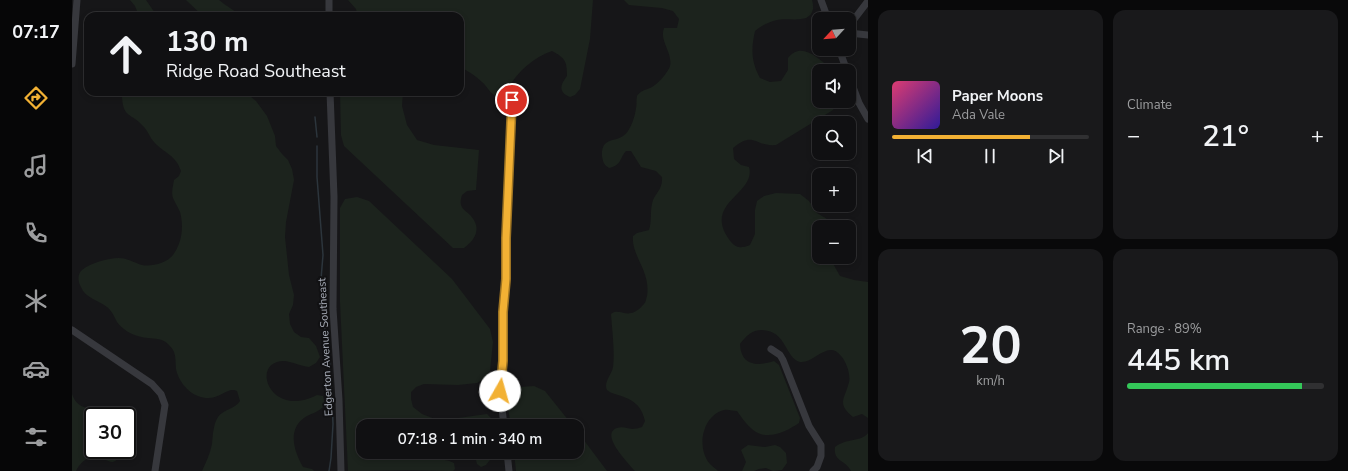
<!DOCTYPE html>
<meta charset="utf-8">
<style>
body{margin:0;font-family:"Nunito Sans",sans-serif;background:#19191b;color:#f1f3f6;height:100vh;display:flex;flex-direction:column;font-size:15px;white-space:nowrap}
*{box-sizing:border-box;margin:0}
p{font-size:13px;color:#9c9d9f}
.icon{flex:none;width:22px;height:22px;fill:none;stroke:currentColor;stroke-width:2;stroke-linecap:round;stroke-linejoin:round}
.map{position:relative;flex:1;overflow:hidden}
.drawer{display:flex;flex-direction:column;gap:10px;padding:10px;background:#09090a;width:480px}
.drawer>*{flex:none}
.banner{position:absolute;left:12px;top:12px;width:380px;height:84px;border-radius:12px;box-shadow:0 2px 6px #0003,0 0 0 1px #303032;background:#101012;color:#f1f3f6;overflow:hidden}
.needle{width:26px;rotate:244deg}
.tools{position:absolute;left:740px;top:12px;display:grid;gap:8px}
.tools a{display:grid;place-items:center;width:44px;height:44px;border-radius:8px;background:#101012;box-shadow:0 2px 6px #0003,0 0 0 1px #303032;font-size:20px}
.speed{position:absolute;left:12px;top:407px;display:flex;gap:8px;font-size:20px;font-weight:700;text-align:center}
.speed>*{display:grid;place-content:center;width:52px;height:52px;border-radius:50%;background:#101012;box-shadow:0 2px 6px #0003,0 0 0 1px #303032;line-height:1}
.speed .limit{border:2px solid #111;border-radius:6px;background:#fff;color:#111}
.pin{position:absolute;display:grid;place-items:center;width:34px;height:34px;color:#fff;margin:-17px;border:2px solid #fff;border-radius:50%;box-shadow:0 1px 4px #0007}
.me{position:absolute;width:44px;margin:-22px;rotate:7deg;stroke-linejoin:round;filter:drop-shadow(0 0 3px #0008)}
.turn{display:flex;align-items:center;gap:14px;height:84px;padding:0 16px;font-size:18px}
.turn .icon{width:52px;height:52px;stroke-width:2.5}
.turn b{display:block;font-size:28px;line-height:34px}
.big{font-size:30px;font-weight:600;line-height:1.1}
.drawer .widget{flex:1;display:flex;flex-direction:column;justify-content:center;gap:6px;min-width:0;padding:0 14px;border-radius:12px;background:#19191b}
.drawer .dial{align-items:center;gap:0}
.dial b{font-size:52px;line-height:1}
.song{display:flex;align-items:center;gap:12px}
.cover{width:48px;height:48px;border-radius:6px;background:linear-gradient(135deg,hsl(340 70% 55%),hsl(250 70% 35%))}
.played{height:4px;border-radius:2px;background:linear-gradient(90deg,#f2b134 70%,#303032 70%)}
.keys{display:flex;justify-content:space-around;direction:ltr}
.heat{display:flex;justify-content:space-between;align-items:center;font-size:22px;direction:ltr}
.charge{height:6px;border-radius:3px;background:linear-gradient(90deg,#34c759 89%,#303032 0)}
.drawer .tiles{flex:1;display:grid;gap:10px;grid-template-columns:repeat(2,1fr)}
.trip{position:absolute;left:284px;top:419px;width:228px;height:40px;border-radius:12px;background:#101012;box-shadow:0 2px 6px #0003,0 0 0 1px #303032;font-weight:600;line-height:40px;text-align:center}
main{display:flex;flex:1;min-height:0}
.dock{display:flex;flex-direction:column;width:72px;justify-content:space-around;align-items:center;background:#060607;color:#9c9d9f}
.dock .icon{width:28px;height:28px}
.dock .on{color:#f2b134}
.dock b{font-size:18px;color:#f1f3f6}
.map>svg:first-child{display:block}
</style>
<main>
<nav class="dock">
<b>07:17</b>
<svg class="icon on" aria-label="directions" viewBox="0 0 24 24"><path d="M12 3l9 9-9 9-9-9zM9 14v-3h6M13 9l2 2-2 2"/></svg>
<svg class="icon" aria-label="music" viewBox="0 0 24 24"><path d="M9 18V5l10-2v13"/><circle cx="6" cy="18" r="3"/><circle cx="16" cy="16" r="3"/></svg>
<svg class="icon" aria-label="phone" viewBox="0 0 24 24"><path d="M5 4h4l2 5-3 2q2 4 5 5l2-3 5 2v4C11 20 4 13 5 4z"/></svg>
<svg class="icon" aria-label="climate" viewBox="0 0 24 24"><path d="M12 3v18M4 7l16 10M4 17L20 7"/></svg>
<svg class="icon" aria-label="car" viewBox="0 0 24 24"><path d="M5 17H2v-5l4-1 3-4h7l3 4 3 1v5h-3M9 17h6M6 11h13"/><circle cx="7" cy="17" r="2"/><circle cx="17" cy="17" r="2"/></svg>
<svg class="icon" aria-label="filters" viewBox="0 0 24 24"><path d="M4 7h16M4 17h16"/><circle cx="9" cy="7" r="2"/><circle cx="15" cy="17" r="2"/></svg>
</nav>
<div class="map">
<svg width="796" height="471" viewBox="0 0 796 471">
<rect width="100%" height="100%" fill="#161618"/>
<g fill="#1c231d">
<path d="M 58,0 L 74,0 L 85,16 L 67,16 L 63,6 Z"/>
<path d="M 114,0 L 147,0 C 154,6 162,10 169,16 L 131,16 Z"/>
<path d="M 276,0 L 521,0 L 518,39 L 508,89 L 503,95 L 498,97 C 486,92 488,85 495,76 C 495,61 493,58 480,51 C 457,59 441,77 430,98 C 419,97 417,88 410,82 C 404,76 396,71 388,67 L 388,16 L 286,16 L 284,9 Z"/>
<path d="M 552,0 L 740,0 C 741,3 741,6 741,9 C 738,25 716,17 705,20 C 697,22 690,25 683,31 C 679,49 679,61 688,78 L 698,82 L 709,81 L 716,70 L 716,58 C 729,41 746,58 758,68 L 759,71 L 747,71 L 747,101 L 766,101 L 761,110 L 704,145 C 683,147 682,130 661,148 L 662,159 L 669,165 L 677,167 C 685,194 628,203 659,242 C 665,249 670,248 678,245 L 683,234 L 683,210 L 685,201 L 692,196 L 704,193 L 728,194 L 737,201 L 745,213 L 755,219 L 766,223 L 777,220 L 782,223 L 783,228 L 777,231 L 777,227 L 747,227 L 747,257 L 759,257 L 759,260 L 768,276 L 782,280 L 796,282 L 796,418 L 790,414 L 781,417 C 764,403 773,399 777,382 C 779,375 774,361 769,356 C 756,339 742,364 728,362 C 713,358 715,331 690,330 C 680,330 674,336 668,344 C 669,365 684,367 702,361 L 707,365 L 728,418 L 727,423 C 715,431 698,440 684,432 C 676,427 670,418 665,411 C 661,411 656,409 652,410 C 632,415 625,443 635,460 C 637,464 643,468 646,471 L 563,471 C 557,464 527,434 545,428 C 550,426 555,428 560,429 C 563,429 567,428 570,427 L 573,421 C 569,403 559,399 543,394 C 540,393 537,392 535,390 C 531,383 540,374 541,367 C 543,352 540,329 539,314 C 548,306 556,323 572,304 C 574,302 574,299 575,296 C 579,271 559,256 561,236 L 565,233 L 577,230 C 580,221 578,213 580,204 C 582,193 591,191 590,177 L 584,171 L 569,167 L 559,151 L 554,151 C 547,159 550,165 537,168 C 532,165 531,162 530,156 C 529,134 547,145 556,131 C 560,125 563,116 564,108 C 565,105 564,100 565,96 C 568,91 573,90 578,88 C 584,86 596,73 598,66 C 601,53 587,41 592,28 L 605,28 L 607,19 L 601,11 L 590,8 L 557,5 Z"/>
<path d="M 57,92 L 173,92 L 184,101 L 195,116 L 203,136 L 204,146 L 210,154 L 216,160 L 220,169 L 222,180 L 214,222 L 213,237 L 217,275 L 222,295 L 221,305 L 217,314 L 218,324 L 222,332 L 229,337 L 237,338 L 244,346 L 248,357 L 244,363 L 237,367 C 229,366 220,362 213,361 C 177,360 197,420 245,395 L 251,396 L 252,401 L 251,407 C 246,412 241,413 235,416 C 214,428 222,451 231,467 L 240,469 L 242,471 L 130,471 C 134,462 138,454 140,444 C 141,435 141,425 146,417 C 152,409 163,409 168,401 L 165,391 C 154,386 146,404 126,396 C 115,392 106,380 104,369 C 103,358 105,352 96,344 C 90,338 84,339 76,338 C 65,337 52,332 45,322 C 42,316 40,311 35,307 C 26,300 13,298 9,287 C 6,282 5,274 10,270 C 18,263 36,258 47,258 C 55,258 63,263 70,265 C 79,267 95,263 101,255 C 110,243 112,226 108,212 C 106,207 103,203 101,198 C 99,193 101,186 102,180 L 107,176 L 109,171 C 104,155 92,153 82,142 C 78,138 76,131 72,127 C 59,112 51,119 50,96 Z"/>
<path d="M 268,92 L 331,92 L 330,106 L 335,125 L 345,140 L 362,145 L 407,150 L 404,190 L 395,191 L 390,195 C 389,198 388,202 389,205 C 391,211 396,212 399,216 C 410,229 403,240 392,248 L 381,248 L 272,146 L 269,135 Z"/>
<path d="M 285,197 L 297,201 L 380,279 L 418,329 L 421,342 L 418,371 L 413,378 L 405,383 L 386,385 L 352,384 L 344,387 L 339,392 L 339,399 L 341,407 L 350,414 L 363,419 L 379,419 L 415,414 L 422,421 L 423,426 L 291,426 L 291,452 L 359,452 C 366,462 373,458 382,463 L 383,469 L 381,471 L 337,470 L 276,471 L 268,302 L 268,208 L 273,199 Z"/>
<path d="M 462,386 L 473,391 L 501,426 L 439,426 L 434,397 L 437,391 L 448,387 Z"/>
<path d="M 0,394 C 7,415 25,404 39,416 L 21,416 L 21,450 L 51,450 C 41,471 38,458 23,457 C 15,456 7,464 4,471 L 0,471 Z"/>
<path d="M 505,431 L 535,471 L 444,471 L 442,452 L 505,452 Z"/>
<path d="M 796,433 L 796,471 L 779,471 C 774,460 761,462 763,447 C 774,438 790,442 796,433 Z"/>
<path d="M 676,445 L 693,447 L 703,445 L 708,447 L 714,453 L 715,463 L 710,470 L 701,471 L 694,468 L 687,469 L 682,471 L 670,471 L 674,462 L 669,450 Z"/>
<path d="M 411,452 L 424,452 L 414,465 L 409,467 L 405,464 L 404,460 Z"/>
</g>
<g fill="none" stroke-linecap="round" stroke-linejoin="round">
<g stroke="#2c353c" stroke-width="1.5">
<path d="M 243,117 L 245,137"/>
<path d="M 245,146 L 245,177 L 251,255 L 249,279 L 249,305 L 257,355 L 260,402 L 261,424 L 259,458 L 257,471"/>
</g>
<g stroke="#37383d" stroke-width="7">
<path d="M 749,0 L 756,19"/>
<path d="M 257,16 L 257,0"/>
<path d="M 777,26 L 796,1"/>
<path d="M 777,33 L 796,35"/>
<path d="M 767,49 L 775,71"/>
<path d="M 0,64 L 5,0"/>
<path d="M 777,76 L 787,103 L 796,119"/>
<path d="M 258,92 L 262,197 L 261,309 L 267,400 L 269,471"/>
<path d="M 0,330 L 80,384 L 89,394 L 93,405 L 83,471"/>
<path d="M 699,349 L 708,355 L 711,360 L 737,426 L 749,445 L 749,456 L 745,467 L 741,471"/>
<path d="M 432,426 L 428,391 L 431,361 L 431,311 L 434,279 L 434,238 L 440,100"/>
<path d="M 435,452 L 437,471"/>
</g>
</g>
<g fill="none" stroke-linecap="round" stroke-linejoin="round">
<g stroke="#9d7322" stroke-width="10">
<path id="route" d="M 428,391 L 431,361 L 431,312 L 434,279 L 434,238 L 440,100"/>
</g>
<use href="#route" stroke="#f2b134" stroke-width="7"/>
</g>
<g text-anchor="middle" stroke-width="4" stroke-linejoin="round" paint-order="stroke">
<g font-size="11" fill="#a8adb8" stroke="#111113">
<text transform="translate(253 347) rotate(-93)" y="4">Edgerton Avenue Southeast</text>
</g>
</g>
</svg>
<div class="tools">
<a><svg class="needle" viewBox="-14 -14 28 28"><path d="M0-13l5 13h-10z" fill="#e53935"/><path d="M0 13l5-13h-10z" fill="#9c9d9f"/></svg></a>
<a><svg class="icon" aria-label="sound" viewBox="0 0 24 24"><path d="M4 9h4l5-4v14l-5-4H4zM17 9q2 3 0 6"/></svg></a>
<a><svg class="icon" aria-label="search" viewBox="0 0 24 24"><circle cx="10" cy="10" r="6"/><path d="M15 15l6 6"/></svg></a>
<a>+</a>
<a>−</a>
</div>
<div class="speed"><div class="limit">30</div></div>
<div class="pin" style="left:440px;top:100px;background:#d93025"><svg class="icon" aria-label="arrive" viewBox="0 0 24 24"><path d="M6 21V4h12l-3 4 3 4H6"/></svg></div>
<svg class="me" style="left:428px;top:391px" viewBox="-20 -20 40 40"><circle r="19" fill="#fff"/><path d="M0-13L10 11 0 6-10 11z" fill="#f2b134"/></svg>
<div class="trip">07:18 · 1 min · 340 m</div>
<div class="banner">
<div class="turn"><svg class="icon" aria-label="ahead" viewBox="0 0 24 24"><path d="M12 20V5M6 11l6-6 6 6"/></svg><div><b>130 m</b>Ridge Road Southeast</div></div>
</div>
</div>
<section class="drawer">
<div class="tiles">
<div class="widget">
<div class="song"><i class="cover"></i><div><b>Paper Moons</b><p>Ada Vale</p></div></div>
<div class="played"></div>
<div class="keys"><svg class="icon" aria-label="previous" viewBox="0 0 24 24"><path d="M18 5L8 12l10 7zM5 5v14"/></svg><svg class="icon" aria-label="pause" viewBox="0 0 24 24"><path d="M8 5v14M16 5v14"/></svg><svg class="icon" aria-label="next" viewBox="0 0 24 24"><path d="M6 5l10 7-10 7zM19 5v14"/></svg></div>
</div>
<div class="widget"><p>Climate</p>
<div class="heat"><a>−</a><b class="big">21°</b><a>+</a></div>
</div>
<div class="widget dial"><b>20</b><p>km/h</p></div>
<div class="widget"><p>Range · 89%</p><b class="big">445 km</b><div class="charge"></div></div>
</div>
</section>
</main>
